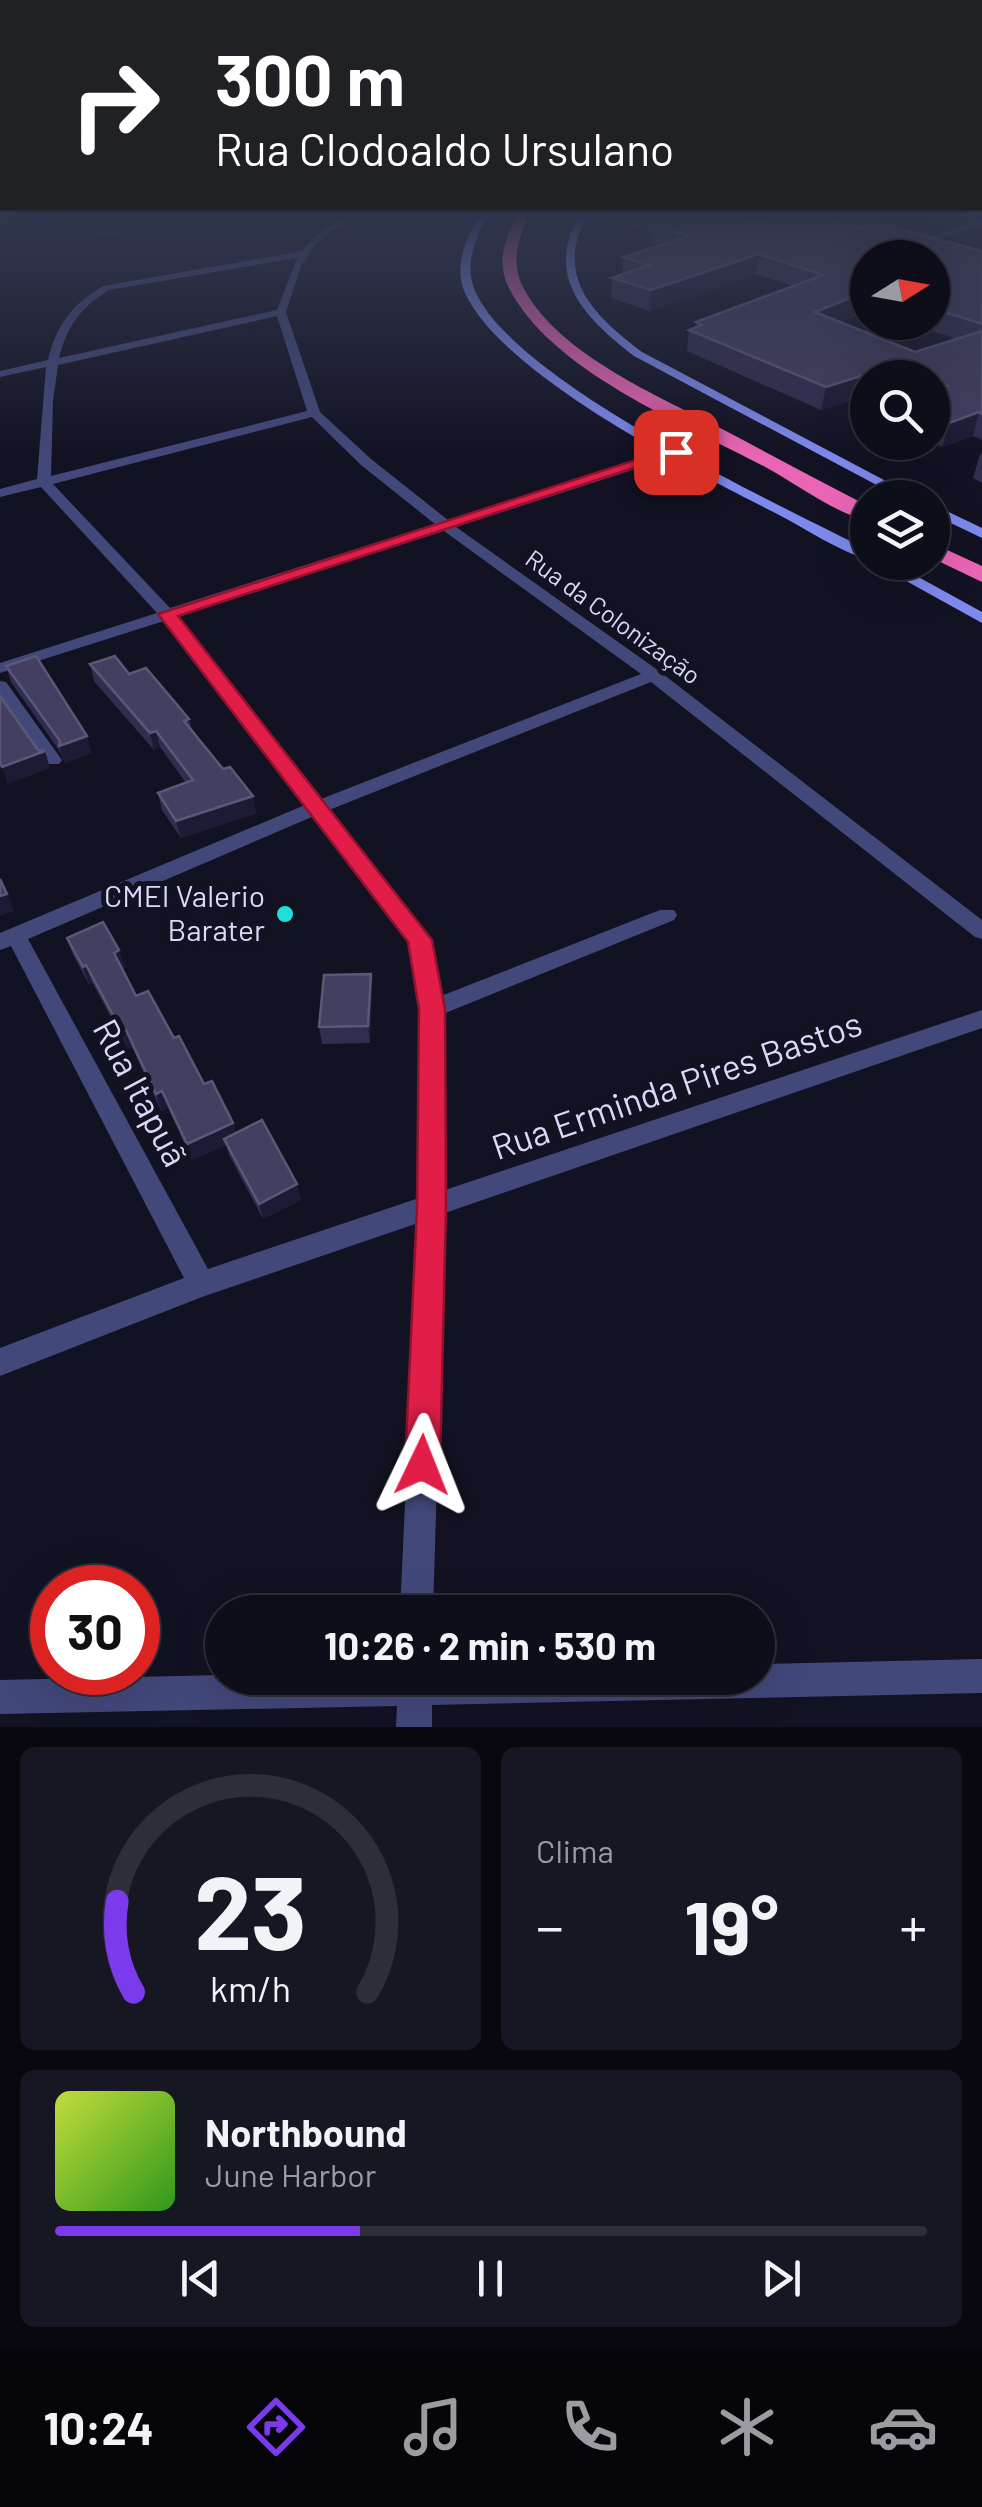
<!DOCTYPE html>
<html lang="pt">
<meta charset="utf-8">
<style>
body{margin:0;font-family:Barlow,sans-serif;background:#171723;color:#f1f3f6;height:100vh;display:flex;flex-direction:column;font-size:38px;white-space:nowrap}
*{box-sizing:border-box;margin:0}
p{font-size:32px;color:#9b9ca2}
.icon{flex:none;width:55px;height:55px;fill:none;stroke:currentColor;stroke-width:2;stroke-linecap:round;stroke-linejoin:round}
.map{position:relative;height:1727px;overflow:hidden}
.side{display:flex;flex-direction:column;gap:20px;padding:20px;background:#08080e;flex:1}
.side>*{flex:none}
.hud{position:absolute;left:0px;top:0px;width:982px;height:210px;box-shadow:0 10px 40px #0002,0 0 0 2px #2e2e39;background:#202124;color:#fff;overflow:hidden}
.needle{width:65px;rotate:79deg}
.fabs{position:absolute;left:850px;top:240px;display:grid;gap:20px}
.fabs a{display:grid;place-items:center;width:100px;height:100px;border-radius:50%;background:#0e0e1a;box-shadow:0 10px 40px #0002,0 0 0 2px #2e2e39;font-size:50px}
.speed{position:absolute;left:30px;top:1565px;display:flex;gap:20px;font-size:50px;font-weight:700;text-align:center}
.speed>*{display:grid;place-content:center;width:130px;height:130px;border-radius:50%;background:#0e0e1a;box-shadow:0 10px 40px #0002,0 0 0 2px #2e2e39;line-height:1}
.speed .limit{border:15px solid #d22;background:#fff;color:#111}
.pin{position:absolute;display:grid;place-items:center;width:85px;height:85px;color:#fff;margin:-42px;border-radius:20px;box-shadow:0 5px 15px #0006}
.me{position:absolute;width:110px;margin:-55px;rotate:2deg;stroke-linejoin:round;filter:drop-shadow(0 0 8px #0008)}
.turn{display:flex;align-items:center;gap:35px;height:210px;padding:0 50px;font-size:45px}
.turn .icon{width:130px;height:130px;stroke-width:2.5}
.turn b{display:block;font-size:70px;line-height:85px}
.big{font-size:75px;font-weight:700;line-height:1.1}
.side .card{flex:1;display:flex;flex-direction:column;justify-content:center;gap:15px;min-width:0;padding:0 35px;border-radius:15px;background:#171723}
.side .dial{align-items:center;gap:0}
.dial svg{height:260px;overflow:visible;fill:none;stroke:#2e2e39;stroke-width:7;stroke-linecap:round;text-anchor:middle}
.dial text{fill:#f1f3f6;stroke:none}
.song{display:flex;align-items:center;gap:30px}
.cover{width:120px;height:120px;border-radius:15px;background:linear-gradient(135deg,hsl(70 70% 55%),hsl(110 70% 35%))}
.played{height:10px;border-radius:5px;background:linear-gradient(90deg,#7c3aed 35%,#2e2e39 35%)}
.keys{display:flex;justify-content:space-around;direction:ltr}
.heat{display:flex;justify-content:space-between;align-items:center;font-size:55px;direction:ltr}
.side .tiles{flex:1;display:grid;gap:20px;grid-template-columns:1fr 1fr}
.card:last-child{grid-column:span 2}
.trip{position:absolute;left:205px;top:1595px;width:570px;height:100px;border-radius:50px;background:#0e0e1a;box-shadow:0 10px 40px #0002,0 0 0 2px #2e2e39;font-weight:700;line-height:100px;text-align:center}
.tab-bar{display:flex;height:160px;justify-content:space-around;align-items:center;background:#06060a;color:#9b9ca2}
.tab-bar .icon{width:70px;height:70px}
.tab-bar .current{color:#7c3aed}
.tab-bar b{font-size:45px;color:#f1f3f6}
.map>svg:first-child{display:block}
</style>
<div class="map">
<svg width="982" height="1727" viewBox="0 0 982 1727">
<rect width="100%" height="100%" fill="#131223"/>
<path fill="#172f46" d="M 103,214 L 163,214 L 111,236 L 93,233 L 98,224 L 81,223 Z"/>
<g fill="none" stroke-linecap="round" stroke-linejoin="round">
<g fill="#43487b" fill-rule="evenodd">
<path d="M 353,214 L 365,214 L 337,227 L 316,244 L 301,266 L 286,312 L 320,412 L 371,459 L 448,520 L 671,449 L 679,449 L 679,455 L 456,527 L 659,671 L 982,920 L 982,939 L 975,937 L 651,682 L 329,810 L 428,934 L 441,996 L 660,910 L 674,910 L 677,915 L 674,920 L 443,1014 L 445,1190 L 982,1010 L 982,1028 L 445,1213 L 433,1612 L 400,1612 L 418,1223 L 202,1297 L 0,1376 L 0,1348 L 184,1278 L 11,946 L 0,950 L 0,933 L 305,805 L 164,621 L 0,673 L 0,663 L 157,613 L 41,487 L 0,497 L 0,489 L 37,479 L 46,367 L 0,377 L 0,371 L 48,360 C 56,326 72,304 103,286 L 302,251 C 315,233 332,223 353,214 ZM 297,258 L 277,310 L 59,358 C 67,326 81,307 109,290 ZM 277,316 L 307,411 L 51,476 L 53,401 L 58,365 ZM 312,417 L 361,465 L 435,524 L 170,608 L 53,484 ZM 444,531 L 641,674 L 321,799 L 177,616 ZM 314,816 L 410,942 L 421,1009 L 419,1198 L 208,1269 L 28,939 Z"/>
<path d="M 982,218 L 982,224 L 919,246 L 912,244 Z"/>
<path d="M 0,681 L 6,682 L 59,756 L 62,760 L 59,764 L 47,764 L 0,698 Z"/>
<path d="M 982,1659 L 982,1693 L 432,1705 L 432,1727 L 396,1727 L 397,1706 L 0,1714 L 0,1680 L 222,1675 L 222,1678 L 758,1678 L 758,1664 Z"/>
</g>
<g fill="#7d89ec" fill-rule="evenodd">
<path d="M 482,214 L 490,214 C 475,237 463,266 476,293 C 519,384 774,502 868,550 L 868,560 C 837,550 808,530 779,515 C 697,473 503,376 465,293 C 453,266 466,236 482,214 Z"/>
<path d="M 580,214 L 588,214 C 553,276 593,315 642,352 L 918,498 L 901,498 L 634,356 C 585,318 543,277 580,214 Z"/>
<path d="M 932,504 L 982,528 L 982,538 L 932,514 Z"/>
<path d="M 872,562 L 891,562 L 982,612 L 982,623 Z"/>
</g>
<g fill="#e965b5" fill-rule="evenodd">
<path d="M 517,214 L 529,214 C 519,239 510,261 523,287 C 558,355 661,397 726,431 C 773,456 820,481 868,506 L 868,521 C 833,512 798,485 767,468 C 687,425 549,371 508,286 C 496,260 506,238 517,214 Z"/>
<path d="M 932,543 L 982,566 L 982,582 L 932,558 Z"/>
</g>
</g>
<g fill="#302d4e" fill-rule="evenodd">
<path d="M 631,214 L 724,214 L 758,224 L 859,228 L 982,251 L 982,440 L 973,436 L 942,447 L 932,442 L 932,378 L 868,378 L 868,395 L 821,410 L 687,351 L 689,330 L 695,328 L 696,322 L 792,286 L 756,274 L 649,311 L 611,298 L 612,278 L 622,274 L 623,257 L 659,246 L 650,243 L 651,233 L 631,226 ZM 868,258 L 932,258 L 932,322 L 905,322 L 957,339 L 915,352 L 840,322 L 868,311 Z"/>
<path d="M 980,454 L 982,454 L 982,483 L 973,478 Z"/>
<path d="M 90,664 L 129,674 L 189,719 L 192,731 L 256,813 L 181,838 L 162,810 L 158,793 L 186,783 L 160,747 L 154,750 L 94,681 Z"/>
<path d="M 6,666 L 92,753 L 65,763 L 61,753 L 11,682 Z"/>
<path d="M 67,938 L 125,967 L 122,969 L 136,996 L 174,1038 L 204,1084 L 233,1123 L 236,1133 L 301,1200 L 263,1219 L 229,1155 L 226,1145 L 192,1160 L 168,1108 L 161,1111 L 132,1047 L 128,1049 L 92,982 L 89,984 L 73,955 Z"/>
<path d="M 371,974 L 372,990 L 370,1043 L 322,1044 L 319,1027 Z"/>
</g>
<g fill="#1d1a35">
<path d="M 759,254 L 756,274 L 649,311 L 651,290 Z"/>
<path d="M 868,291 L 867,310 L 812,333 L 815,312 Z"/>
<path d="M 896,365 L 892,378 L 868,378 L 868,395 L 821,410 L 826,387 Z"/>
<path d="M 979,412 L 973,436 L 942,447 L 949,423 Z"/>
<path d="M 156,731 L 160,747 L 154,750 L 150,733 Z"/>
<path d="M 87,736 L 92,753 L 65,763 L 59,746 Z"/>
<path d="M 45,751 L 50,768 L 8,784 L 2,767 Z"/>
<path d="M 253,796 L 256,813 L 181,838 L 176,821 Z"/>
<path d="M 7,894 L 14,911 L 0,916 L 0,896 Z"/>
<path d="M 119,950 L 125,967 L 120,970 L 114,953 Z"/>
<path d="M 86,965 L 92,982 L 89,984 L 83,967 Z"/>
<path d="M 371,974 L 372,990 L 370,1043 L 368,1026 Z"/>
<path d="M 126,1030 L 132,1047 L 128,1049 L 122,1032 Z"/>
<path d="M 162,1091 L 168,1108 L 161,1111 L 156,1094 Z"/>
<path d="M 233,1123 L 238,1139 L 224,1139 L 226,1145 L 192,1160 L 187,1144 Z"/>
<path d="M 297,1184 L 301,1200 L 263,1219 L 259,1204 Z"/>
</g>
<g fill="#423f60" stroke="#5a5878" stroke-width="2.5">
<path d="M 652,214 L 724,214 L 758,224 L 788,214 L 808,214 L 859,228 L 876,222 L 982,251 L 982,324 L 932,308 L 932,258 L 868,258 L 868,291 L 815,312 L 915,352 L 982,331 L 982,414 L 979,412 L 949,423 L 932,416 L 932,391 L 947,386 L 932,380 L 932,378 L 927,378 L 896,365 L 826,387 L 689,330 L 702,325 L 696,322 L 823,275 L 759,254 L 651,290 L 612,278 L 649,265 L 623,257 L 690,236 L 652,224 L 669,219 Z"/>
<path d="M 36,656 L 87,736 L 59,746 L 60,741 L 6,666 Z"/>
<path d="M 115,656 L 129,674 L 146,668 L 189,719 L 184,721 L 223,769 L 230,767 L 253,796 L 176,821 L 158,793 L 193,780 L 156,731 L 150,733 L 90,664 Z"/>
<path d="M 0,696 L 38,750 L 45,751 L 2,767 L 0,763 Z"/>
<path d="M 0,879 L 7,894 L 0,896 Z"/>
<path d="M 103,922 L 119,950 L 114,953 L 136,996 L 148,991 L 174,1038 L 179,1036 L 204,1084 L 212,1081 L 233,1123 L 187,1144 L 162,1091 L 156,1094 L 126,1030 L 122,1032 L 86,965 L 83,967 L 67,938 Z"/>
<path d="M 371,974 L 368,1026 L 319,1027 L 324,975 Z"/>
<path d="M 262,1120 L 297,1184 L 259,1204 L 224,1139 Z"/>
</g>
<linearGradient id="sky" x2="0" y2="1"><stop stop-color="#0a0a13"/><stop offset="0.47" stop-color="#333950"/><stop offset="1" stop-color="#333950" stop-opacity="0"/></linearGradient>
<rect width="982" height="456" fill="url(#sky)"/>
<path fill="#e11d48" stroke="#92132f" stroke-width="2.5" d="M 670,449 L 683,452 L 178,616 L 432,940 L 445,1009 L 446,1207 L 440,1465 L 435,1477 L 422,1482 L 410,1477 L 405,1465 L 417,1207 L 419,1009 L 408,942 L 158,614 Z"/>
<circle fill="#20dfda" stroke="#131223" stroke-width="4" cx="285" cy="914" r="10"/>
<g text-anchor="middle" stroke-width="10" stroke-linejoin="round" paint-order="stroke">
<g font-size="25" fill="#d9d9fa" stroke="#131223">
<text transform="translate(613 617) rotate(36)" y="9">Rua da Colonização</text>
</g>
<g font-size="30" fill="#d9d9fa" stroke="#131223" text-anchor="end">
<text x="265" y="907">CMEI Valerio<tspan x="265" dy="34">Barater</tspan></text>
</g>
<g font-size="35" fill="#d9d9fa" stroke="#131223">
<text transform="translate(677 1086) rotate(-19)" y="12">Rua Erminda Pires Bastos</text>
<text transform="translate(140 1093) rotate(62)" y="12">Rua Itapuã</text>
</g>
</g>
</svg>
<div class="fabs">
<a><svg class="needle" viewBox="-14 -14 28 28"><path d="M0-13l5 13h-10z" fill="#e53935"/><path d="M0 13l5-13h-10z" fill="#9b9ca2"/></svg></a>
<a><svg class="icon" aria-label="search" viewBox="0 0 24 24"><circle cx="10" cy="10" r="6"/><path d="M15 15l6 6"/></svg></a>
<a><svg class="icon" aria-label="layers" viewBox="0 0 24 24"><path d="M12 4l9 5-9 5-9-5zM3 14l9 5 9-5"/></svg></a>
</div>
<div class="speed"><div class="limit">30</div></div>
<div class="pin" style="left:676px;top:452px;background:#d93025"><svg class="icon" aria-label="arrive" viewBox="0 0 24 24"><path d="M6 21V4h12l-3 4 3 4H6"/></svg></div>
<svg class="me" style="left:422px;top:1465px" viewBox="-20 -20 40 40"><path d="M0-17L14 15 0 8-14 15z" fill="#e11d48" stroke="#fff" stroke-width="4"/></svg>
<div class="trip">10:26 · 2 min · 530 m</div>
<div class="hud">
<div class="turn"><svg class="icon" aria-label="right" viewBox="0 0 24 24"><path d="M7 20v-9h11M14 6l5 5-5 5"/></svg><div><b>300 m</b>Rua Clodoaldo Ursulano</div></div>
</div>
</div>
<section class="side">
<div class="tiles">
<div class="card dial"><svg viewBox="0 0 100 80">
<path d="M14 69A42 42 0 1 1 86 69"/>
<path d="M14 69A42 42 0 0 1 9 41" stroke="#7c3aed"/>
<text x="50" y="56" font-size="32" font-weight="700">23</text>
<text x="50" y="72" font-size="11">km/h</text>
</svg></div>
<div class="card"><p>Clima</p>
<div class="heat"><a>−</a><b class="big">19°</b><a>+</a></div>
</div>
<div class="card">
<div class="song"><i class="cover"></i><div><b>Northbound</b><p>June Harbor</p></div></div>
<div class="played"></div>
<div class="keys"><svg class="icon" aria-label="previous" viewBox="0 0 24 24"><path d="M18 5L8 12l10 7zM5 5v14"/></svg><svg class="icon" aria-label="pause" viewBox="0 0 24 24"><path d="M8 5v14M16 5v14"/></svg><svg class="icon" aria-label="next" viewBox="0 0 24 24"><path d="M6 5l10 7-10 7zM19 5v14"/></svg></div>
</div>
</div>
</section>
<nav class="tab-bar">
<b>10:24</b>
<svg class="icon current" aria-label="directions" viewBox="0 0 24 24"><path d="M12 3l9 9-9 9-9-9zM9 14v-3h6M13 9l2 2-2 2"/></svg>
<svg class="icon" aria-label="music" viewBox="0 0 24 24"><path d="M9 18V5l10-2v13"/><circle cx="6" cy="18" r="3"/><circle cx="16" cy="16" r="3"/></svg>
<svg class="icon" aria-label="phone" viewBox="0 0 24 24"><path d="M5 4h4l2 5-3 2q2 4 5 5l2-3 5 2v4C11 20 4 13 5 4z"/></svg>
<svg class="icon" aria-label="climate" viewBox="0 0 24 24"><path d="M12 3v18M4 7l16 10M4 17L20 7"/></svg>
<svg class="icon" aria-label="car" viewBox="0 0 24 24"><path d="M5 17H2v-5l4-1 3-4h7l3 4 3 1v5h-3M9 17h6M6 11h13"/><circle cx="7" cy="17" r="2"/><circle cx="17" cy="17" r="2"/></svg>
</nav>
